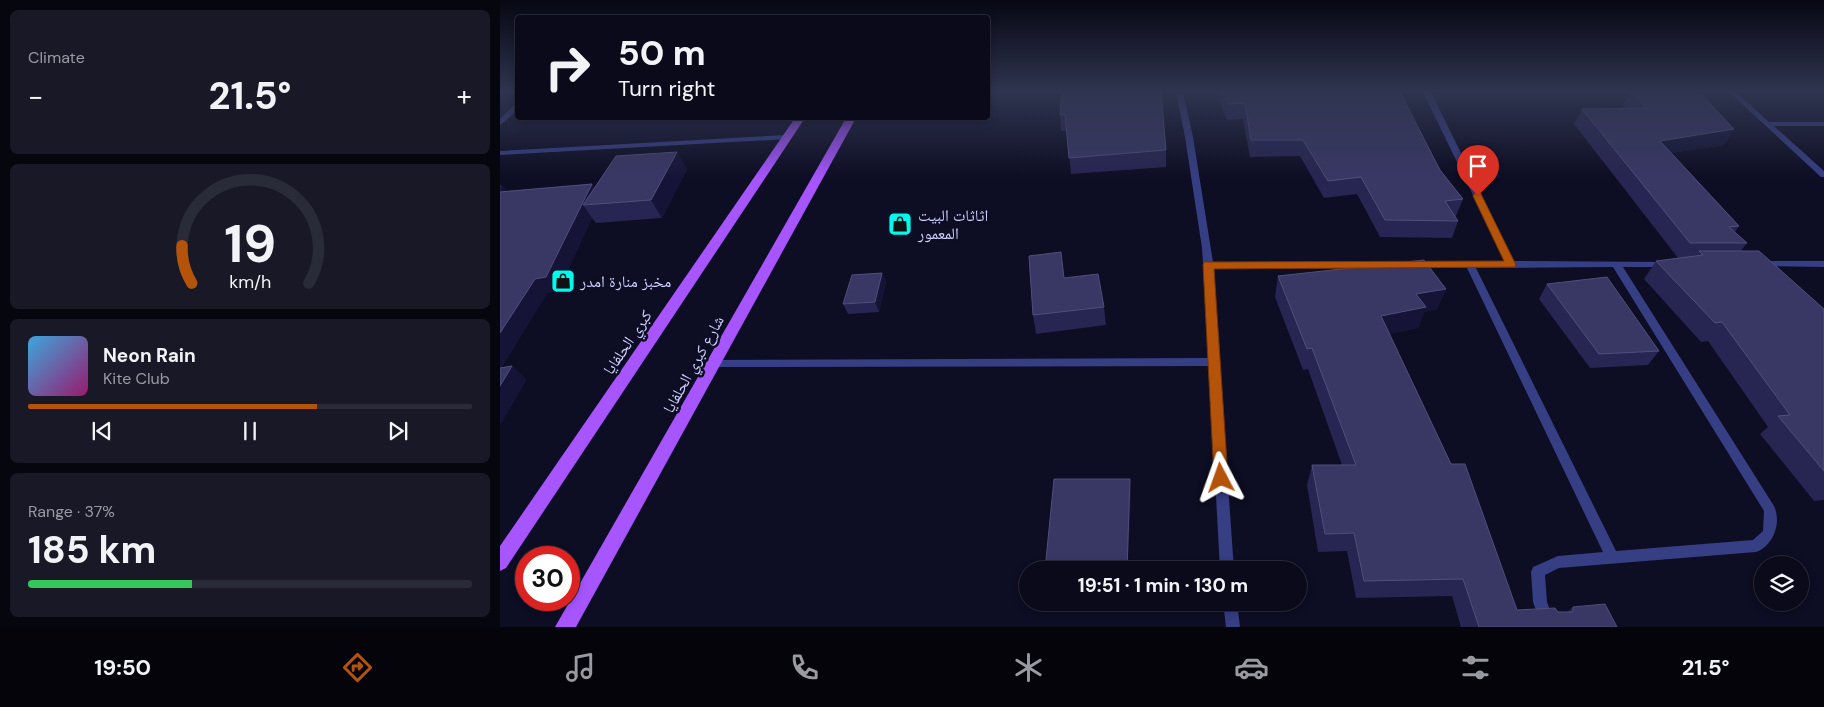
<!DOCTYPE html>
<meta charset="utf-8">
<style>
body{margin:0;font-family:"DM Sans","Noto Naskh Arabic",sans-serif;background:#181827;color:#f1f3f6;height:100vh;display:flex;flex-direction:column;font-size:19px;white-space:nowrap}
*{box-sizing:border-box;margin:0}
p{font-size:16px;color:#999aa2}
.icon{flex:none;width:28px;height:28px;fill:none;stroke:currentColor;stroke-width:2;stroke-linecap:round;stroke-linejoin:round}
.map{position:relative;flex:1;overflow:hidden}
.panel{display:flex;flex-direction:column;gap:10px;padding:10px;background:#06060e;width:500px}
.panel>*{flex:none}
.banner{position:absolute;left:15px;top:15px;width:475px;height:105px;border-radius:5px;box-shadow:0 2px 8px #0003,0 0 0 1px #2a2b39;background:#0a0a1a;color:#f1f3f6;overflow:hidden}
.buttons{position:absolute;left:1254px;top:556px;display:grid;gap:10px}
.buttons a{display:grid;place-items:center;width:55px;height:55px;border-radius:50%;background:#0a0a1a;box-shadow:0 2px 8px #0003,0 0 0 1px #2a2b39;font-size:25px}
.speed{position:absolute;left:15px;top:546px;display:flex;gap:10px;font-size:25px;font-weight:700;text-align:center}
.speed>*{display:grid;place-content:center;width:65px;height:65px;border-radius:50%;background:#0a0a1a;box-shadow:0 2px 8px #0003,0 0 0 1px #2a2b39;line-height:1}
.speed .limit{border:8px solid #d22;background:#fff;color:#111}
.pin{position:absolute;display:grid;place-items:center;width:42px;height:42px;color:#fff;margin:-51px -21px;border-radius:50% 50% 50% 0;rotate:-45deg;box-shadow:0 0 5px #0007}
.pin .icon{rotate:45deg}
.me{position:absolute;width:55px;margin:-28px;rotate:356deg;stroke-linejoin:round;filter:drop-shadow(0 0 4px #0008)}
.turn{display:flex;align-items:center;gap:18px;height:105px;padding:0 20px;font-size:22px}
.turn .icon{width:65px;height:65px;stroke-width:2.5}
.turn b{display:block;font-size:35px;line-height:42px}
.big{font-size:38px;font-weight:700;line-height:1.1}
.panel .card{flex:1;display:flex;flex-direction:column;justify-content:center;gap:8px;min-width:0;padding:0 18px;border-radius:8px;background:#181827}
.panel .dial{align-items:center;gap:0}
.dial svg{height:130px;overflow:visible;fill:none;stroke:#2a2b39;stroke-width:7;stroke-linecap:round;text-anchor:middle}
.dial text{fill:#f1f3f6;stroke:none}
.song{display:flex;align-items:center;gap:15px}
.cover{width:60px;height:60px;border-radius:8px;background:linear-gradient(135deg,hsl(200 70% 55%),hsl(320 70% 35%))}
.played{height:5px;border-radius:2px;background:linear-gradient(90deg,#b45309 65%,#2a2b39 65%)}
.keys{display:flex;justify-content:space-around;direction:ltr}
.heat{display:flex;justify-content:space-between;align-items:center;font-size:28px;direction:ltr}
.charge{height:8px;border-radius:4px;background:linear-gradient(90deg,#34c759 37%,#2a2b39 0)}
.trip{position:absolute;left:519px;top:561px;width:288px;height:50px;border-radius:25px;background:#0a0a1a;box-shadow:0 2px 8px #0003,0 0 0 1px #2a2b39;font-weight:700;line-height:50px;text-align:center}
.menu{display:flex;height:80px;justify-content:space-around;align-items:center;background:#04040a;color:#999aa2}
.menu .icon{width:35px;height:35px}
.menu .on{color:#b45309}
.menu b{font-size:22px;color:#f1f3f6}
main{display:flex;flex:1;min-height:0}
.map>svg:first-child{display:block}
</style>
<main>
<section class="panel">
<div class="card"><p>Climate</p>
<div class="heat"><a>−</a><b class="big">21.5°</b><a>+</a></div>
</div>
<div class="card dial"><svg viewBox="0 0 100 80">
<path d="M14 69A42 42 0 1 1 86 69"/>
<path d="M14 69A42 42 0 0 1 8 46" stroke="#b45309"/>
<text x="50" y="56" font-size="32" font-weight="700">19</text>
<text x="50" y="72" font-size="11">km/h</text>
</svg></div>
<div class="card">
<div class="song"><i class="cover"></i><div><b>Neon Rain</b><p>Kite Club</p></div></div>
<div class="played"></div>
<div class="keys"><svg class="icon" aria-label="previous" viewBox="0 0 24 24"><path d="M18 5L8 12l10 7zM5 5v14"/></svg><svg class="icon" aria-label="pause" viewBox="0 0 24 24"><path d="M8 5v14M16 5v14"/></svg><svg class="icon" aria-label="next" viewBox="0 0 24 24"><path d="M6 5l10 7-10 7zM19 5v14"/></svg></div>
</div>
<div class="card"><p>Range · 37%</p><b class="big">185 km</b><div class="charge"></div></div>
</section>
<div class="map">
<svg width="1324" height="627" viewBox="0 0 1324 627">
<rect width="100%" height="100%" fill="#0d0d23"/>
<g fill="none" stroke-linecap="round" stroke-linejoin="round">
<g fill="#363e84" fill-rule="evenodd">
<path d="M 676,92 L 683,92 L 693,137 L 713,262 L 896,262 L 901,265 L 896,268 L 713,268 L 734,570 L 720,570 L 709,366 L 208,367 L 207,364 L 208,361 L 212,360 L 709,358 L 702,248 L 685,137 Z"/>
<path d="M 923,92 L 931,92 L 1014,261 L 1169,262 L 1171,264 L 1166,267 L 1123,267 L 1274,506 C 1282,523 1273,546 1256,552 L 1059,568 L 1045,575 L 1047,602 L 1056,627 L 1042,627 L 1033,602 L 1031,572 L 1033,567 L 1058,556 L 1103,552 L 967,268 L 915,268 L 910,265 L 915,262 L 1005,261 ZM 1113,267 L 1264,511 L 1263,531 L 1253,540 L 1116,551 L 976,268 Z"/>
<path d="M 1229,92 L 1236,92 L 1269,122 L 1324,122 L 1324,126 L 1274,126 L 1324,171 L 1324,177 L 1321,177 Z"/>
<path d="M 15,104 L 18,104 L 18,110 L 0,125 L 0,119 Z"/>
<path d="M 285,135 L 288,135 L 288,139 L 0,155 L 0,151 Z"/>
<path d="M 1260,261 L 1324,261 L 1324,267 L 1257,266 L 1255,264 Z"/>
<path d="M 723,602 L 737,602 L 740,627 L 726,627 Z"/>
</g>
<g fill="#a655ff" fill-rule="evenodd">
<path d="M 295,118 L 305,118 L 6,568 L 0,571 L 0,546 Z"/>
<path d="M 346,118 L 356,118 L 76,627 L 55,627 Z"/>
</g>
</g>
<g fill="#272551">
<path d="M 562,92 L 666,150 L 666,167 L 571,174 L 567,131 L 561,131 L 560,115 Z"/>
<path d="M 716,92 L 900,92 L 940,170 L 963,199 L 956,216 L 955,216 L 958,221 L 952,238 L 880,237 L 857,194 L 824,198 L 800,156 L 750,157 L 743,119 L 727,120 Z"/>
<path d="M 1130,92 L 1224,145 L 1171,153 L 1239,226 L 1235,232 L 1247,243 L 1241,251 L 1324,309 L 1324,500 L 1314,501 L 1260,434 L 1268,427 L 1208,341 L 1201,342 L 1144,279 L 1156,261 L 1178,258 L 1074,124 L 1082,109 L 1125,108 L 1123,106 Z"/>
<path d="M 187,169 L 162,218 L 96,223 L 92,218 L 58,291 L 47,293 L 1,368 L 12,366 L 26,380 L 1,423 L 0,423 L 0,184 L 6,191 L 92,184 L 94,188 Z"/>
<path d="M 382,273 L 386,282 L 379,312 L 348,314 L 343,304 Z"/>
<path d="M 778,276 L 946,289 L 937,309 L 924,312 L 918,328 L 889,334 L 1017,610 L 1067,612 L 1073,607 L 1117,627 L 961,627 L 952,596 L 856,598 L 847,551 L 818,552 L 807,485 L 812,465 L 842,465 L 808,369 L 803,370 L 775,297 Z"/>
<path d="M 565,278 L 604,307 L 606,325 L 536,334 L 533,315 Z"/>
<path d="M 1047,284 L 1159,351 L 1148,365 L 1090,368 L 1039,299 Z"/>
<path d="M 544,602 L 627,602 L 627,609 L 546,609 Z"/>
</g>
<g fill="#151437">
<path d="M 1234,129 L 1224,145 L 1151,156 L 1160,141 Z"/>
<path d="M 177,152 L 187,169 L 162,218 L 151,200 Z"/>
<path d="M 1,184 L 12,198 L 0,199 Z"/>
<path d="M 92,184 L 101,198 L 83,205 L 92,218 L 58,291 L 47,293 L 0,369 L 0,333 Z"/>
<path d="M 382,273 L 386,282 L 379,312 L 375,302 Z"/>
<path d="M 946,289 L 937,309 L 924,312 L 918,328 L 874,337 L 881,316 L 916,294 Z"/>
<path d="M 12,366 L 26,380 L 1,423 L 0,422 L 0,386 Z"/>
<path d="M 630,479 L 631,496 L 628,570 L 627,570 Z"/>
</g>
<g fill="#393764" stroke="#504f7c">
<path d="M 562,92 L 661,92 L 666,150 L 569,158 L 565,115 L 560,115 Z"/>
<path d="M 723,92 L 900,92 L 940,170 L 963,199 L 945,201 L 958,221 L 885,220 L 861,177 L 828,181 L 803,140 L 751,140 L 745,103 L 728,104 Z"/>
<path d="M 1131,92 L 1199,92 L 1234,129 L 1160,141 L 1239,226 L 1229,227 L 1247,243 L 1190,243 L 1082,109 L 1147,108 Z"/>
<path d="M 177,152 L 151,200 L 83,205 L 116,156 Z"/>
<path d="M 92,184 L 46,277 L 35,279 L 0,333 L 0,192 Z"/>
<path d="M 1199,251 L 1259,251 L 1324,309 L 1324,471 L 1278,416 L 1290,415 L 1222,322 L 1215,323 L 1156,261 L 1203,255 Z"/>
<path d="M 561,252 L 564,278 L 598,274 L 604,307 L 533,315 L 529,256 Z"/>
<path d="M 924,260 L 946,289 L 916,294 L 926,307 L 881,316 L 951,464 L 965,464 L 1017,610 L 1055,608 L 1058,612 L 1073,612 L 1073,607 L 1105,604 L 1117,627 L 979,627 L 963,579 L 864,581 L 854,533 L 825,534 L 812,465 L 856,465 L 812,348 L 807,349 L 778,276 Z"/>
<path d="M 382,273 L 375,302 L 343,304 L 352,275 Z"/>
<path d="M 1107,277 L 1159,351 L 1099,354 L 1047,284 Z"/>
<path d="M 12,366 L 0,386 L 0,368 Z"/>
<path d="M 554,479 L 630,479 L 627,570 L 545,570 Z"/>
</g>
<linearGradient id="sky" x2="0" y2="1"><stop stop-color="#070713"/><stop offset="0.51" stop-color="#2f3550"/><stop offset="1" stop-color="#2f3550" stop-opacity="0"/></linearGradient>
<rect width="1324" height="179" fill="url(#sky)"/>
<path fill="#b45309" stroke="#753606" d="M 974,193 L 981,193 L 982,196 L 1016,265 L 1015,267 L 714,269 L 728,478 L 726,483 L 721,485 L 716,483 L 714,478 L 703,265 L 704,262 L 1004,261 L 973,196 Z"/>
<defs>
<g id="shop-square" transform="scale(1.25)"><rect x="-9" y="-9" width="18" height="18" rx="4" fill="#00f9ed" stroke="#0d0d23"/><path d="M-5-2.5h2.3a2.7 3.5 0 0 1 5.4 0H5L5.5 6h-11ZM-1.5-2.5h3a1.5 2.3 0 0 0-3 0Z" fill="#111"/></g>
</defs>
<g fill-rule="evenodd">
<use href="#shop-square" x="400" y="224"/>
<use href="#shop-square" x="63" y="281"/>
</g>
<g text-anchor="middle" stroke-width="5" stroke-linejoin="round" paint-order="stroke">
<g font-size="16" fill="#ced0ff" stroke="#0d0d23" text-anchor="start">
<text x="418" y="221">اثاثات البيت<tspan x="418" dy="18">المعمور</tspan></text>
<text x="80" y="287">مخبز منارة امدر</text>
</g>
<g font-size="16" fill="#ced0ff" stroke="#0d0d23">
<text transform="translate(127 342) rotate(-56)" y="6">كبري الحلفايا</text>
<text transform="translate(193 364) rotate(-61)" y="6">شارع كبري الحلفايا</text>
</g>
</g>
</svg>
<div class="buttons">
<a><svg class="icon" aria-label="layers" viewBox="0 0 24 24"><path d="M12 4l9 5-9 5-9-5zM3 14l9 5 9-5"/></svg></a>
</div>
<div class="speed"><div class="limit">30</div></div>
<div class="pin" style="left:978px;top:196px;background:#d93025"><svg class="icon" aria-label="arrive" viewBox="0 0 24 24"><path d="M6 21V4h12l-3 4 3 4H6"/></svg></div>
<svg class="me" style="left:721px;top:478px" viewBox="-20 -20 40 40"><path d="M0-17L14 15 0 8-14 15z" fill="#b45309" stroke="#fff" stroke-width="4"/></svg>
<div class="trip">19:51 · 1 min · 130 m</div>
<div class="banner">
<div class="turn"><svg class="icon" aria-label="right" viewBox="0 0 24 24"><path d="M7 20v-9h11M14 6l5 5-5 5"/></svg><div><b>50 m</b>Turn right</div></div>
</div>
</div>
</main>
<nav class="menu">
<b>19:50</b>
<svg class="icon on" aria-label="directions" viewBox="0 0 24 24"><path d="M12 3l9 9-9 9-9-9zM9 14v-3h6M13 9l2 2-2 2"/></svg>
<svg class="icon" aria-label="music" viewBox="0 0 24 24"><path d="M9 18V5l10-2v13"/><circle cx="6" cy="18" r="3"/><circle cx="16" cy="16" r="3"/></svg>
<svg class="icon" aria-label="phone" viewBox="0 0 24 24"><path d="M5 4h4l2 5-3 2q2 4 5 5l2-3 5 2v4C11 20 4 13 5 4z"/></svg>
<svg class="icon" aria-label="climate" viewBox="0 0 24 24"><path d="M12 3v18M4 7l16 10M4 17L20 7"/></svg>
<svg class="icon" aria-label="car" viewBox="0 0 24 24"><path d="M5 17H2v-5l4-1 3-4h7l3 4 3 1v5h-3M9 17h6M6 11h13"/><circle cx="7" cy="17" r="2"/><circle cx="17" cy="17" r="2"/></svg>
<svg class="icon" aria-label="filters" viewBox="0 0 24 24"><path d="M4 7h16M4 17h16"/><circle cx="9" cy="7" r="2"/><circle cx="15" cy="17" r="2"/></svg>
<b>21.5°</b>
</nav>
